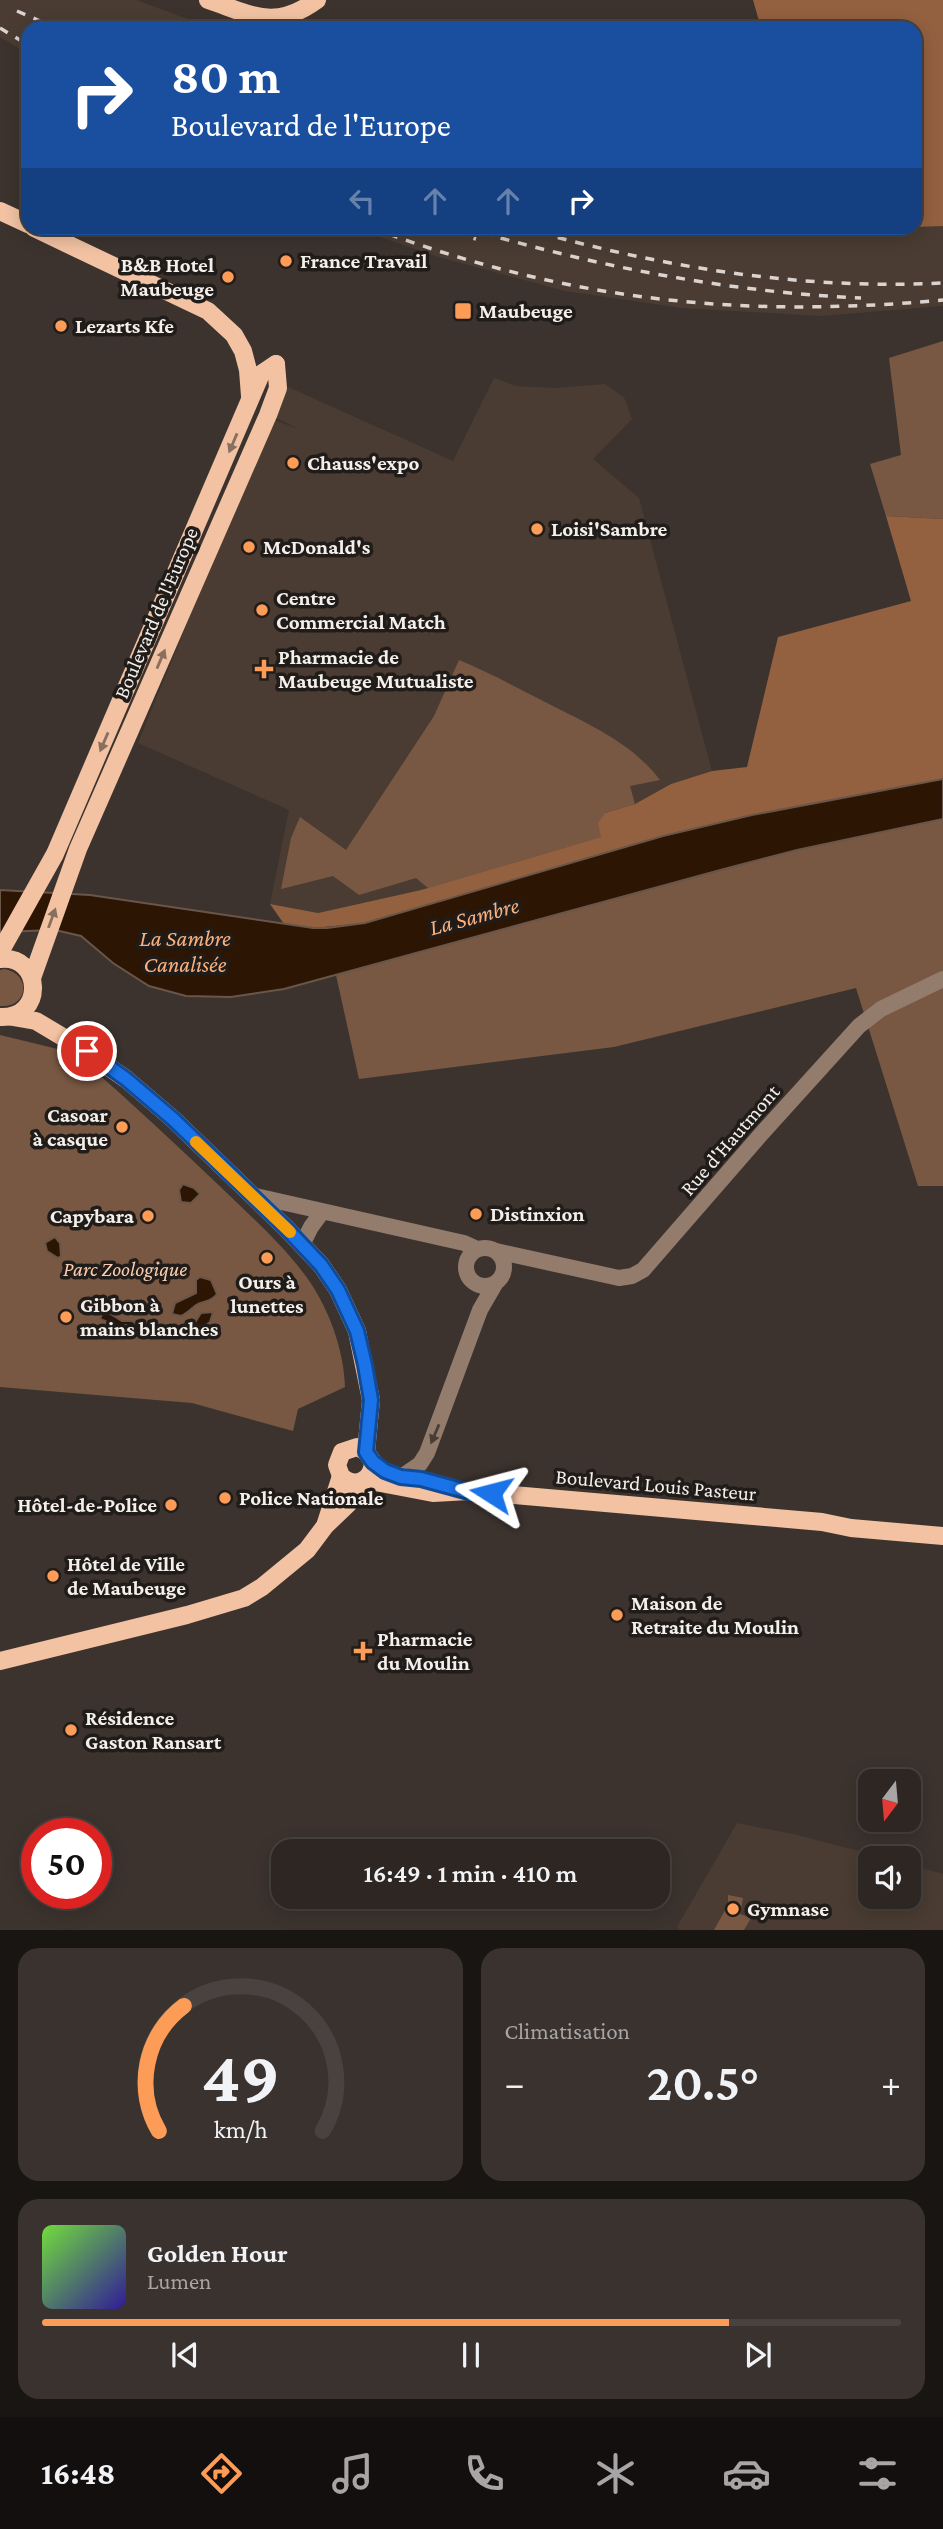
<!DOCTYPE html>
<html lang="fr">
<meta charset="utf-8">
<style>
body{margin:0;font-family:"Crimson Pro",serif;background:#39322f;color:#f1f3f6;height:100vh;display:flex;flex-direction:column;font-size:26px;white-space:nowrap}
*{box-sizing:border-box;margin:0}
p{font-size:23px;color:#a7a5a5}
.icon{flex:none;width:38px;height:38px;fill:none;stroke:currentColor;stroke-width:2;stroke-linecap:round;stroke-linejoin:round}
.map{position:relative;height:1930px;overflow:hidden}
.sheet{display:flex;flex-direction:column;gap:18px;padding:18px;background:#191513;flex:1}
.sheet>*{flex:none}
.hud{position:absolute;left:21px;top:21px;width:901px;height:214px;border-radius:21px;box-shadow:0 4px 18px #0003,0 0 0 2px #484340;background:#1a4fa0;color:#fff;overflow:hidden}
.needle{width:46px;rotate:196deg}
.tools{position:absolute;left:858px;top:1769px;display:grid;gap:14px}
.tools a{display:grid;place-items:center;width:63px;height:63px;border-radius:14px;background:#2d2622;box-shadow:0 4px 18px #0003,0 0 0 2px #484340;font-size:35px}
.speed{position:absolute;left:21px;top:1818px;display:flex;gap:14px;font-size:35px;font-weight:700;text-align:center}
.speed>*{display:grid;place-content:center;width:91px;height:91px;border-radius:50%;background:#2d2622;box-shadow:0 4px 18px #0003,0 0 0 2px #484340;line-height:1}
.speed .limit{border:10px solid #d22;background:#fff;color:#111}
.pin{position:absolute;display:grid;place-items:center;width:60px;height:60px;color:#fff;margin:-30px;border:4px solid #fff;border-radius:50%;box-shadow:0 2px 7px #0007}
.me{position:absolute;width:77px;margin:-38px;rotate:279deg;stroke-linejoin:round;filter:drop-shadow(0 0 5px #0008)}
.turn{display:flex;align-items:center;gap:24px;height:147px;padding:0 35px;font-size:32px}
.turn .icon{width:91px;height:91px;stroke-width:2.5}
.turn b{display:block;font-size:49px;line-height:60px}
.lanes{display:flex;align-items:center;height:66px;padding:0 35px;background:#0003;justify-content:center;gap:35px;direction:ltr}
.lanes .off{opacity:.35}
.big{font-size:52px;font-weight:600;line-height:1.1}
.sheet .tile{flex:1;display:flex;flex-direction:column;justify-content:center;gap:10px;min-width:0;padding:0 24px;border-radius:21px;background:#39322f}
.sheet .dial{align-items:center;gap:0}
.dial svg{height:182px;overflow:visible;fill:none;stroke:#484340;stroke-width:7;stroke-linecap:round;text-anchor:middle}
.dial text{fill:#f1f3f6;stroke:none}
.song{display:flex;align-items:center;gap:21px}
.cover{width:84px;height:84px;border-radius:10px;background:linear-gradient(135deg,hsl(100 70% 55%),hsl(250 70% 35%))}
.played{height:7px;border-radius:4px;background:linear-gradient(90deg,#fd9c57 80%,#484340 80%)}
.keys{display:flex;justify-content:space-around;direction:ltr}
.heat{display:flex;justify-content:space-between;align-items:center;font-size:38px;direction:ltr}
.sheet .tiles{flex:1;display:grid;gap:18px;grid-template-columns:1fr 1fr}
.tile:last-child{grid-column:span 2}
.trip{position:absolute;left:271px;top:1839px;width:399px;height:70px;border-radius:21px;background:#2d2622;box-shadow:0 4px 18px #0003,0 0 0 2px #484340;font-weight:600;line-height:70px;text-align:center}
.tab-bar{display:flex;height:112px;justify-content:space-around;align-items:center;background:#120f0e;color:#a7a5a5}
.tab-bar .icon{width:49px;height:49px}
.tab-bar .selected{color:#fd9c57}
.tab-bar b{font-size:32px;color:#f1f3f6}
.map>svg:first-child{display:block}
</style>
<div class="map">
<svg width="943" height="1931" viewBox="0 0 943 1931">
<rect width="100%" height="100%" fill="#3c332e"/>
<g fill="#4a3c32">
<path d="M 0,0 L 136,0 L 213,28 L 28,28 L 28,54 L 0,37 Z"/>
<path d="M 943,226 L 943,306 L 822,316 L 682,308 L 565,291 L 435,256 L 354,228 Z"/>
<path d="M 494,378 L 516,386 L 556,388 L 605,384 L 624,397 L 632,419 L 593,459 L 639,498 L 712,771 L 671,784 L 635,804 L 605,813 L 602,837 L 421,890 L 318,913 L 270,904 L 289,810 L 138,743 L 271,419 L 299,429 L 275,417 L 288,387 L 453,461 Z"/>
<path d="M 737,1823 L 797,1835 L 886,1858 L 870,1858 L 870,1897 L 908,1897 L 908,1864 L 943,1874 L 943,1930 L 681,1931 L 677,1927 Z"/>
</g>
<g fill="#785843">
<path d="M 943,341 L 943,519 L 886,516 L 870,464 L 901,455 L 889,358 Z"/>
<path d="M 459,660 C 490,673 520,689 551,705 C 590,725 632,743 660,780 L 630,786 L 635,804 L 605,813 L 602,837 L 428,888 L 416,878 L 359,895 L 333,876 L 281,889 L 291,838 L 300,817 L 346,850 L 434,716 Z"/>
<path d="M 943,819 L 943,1186 L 918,1186 L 856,988 L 614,1047 L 359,1079 L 336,975 L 797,850 Z"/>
<path d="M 5,969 C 32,975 28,1008 0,1006 L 0,970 Z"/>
<path d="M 0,1035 L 70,1052 L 81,1059 C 132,1103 181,1149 230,1196 C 258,1223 287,1249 310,1282 C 330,1312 344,1351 345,1387 L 298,1409 L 293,1431 L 192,1403 L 0,1387 Z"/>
<path d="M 728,1895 L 743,1898 L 740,1914 L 751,1918 L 744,1930 L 714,1930 L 728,1905 Z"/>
</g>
<g fill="#946140">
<path d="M 753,0 L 943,0 L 943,226 L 915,227 L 915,28 L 761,28 Z"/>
<path d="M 886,516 L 943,519 L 943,779 L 752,815 L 663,836 L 365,923 L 313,928 L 284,924 L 270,904 L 318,913 L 421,890 L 601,837 L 598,823 L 605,813 L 635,804 L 671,784 L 712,771 L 747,767 L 778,637 L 911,601 Z"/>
</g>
<g fill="#2d1504" stroke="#695649" stroke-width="2">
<path d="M 943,779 L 943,819 L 797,850 L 724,869 L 284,989 L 231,997 L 186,996 L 149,986 L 113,963 L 81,936 L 55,930 L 0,932 L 0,890 L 90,895 L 313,928 L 327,928 L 365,923 L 663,836 L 752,815 Z"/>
<path d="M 183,1184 L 194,1188 L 200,1194 L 191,1203 L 181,1202 L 179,1190 Z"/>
<path d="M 55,1237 L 60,1243 L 61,1256 L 58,1258 L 47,1251 L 45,1243 Z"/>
<path d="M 200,1277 L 211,1280 L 217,1294 C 210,1303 204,1300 196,1305 C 191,1309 188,1313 181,1316 L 172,1314 L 175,1303 L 196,1293 L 196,1280 Z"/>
<path d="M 107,1312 L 122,1321 L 132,1321 L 138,1325 L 115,1325 L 100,1319 L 102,1314 Z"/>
<path d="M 213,1312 L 210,1322 L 206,1325 L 206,1338 L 202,1337 L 201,1327 L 194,1324 L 201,1313 Z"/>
</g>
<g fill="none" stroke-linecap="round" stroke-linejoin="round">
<g stroke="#947c6d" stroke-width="16">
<path d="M 251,1195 L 464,1243 L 477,1249"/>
<path d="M 302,1245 L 311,1227 L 322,1212"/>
<circle cx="485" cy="1267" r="19"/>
<path d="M 496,1251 L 619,1278 L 632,1276 L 643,1270 L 763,1132 L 859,1026 L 881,1009 L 943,979"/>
<path d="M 401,1477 L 420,1464 L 427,1453 L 480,1310 L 495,1284"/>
</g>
<g stroke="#f2c2a3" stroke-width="18">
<path d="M 208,0 C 253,15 274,31 317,0"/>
<path d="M 0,211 L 28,224"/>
<path d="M 34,228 L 208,311 L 234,335 L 243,351 L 248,370 L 250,396"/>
<path d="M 0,952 L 55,854 L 261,374 L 276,364"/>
<path d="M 0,959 C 42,954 46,1019 0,1017"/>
<path d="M 32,978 L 78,849 L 268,415 L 278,388 L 276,364"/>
<path d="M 13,1017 L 36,1021 L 83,1049 L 126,1079 L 173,1119 L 286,1228 L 321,1265 L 338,1290 L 357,1331 L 371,1400 L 366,1452"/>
<path d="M 373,1462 C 372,1481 355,1489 341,1476 L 337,1465 L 342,1452 L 357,1447 C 368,1451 368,1456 374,1463 C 383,1474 400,1477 413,1479"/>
<path d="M 365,1480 L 433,1493 L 469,1491 L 822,1522 L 851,1528 L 943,1536"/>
<path d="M 326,1523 L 341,1476"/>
<path d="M 0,1661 L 187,1615 L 244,1598 L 262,1587 L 307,1550 L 325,1526 L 348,1504 L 361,1482"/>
</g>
<g stroke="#dad3cf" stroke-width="3.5" stroke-dasharray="9 9" stroke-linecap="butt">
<path d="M 17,11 L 56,28"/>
<path d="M 0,28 L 28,45"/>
<path d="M 372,228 C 565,300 738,319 943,300"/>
<path d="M 439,228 L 476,239"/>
<path d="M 466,228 C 594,266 727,292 861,298"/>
<path d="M 523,228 C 660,267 800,290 943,283"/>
</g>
</g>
<defs><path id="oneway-solid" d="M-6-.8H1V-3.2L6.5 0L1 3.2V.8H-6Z" transform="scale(1.75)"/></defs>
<g fill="#896f5e">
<use href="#oneway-solid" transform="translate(233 443) rotate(113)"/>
<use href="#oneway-solid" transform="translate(161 659) rotate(-67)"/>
<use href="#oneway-solid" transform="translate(104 742) rotate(113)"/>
<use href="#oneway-solid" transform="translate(52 918) rotate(-70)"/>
</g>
<use fill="#493e36" href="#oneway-solid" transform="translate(435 1434) rotate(113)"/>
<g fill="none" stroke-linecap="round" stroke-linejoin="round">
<g stroke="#114b97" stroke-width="18">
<path id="route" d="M 87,1051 L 126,1079 L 173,1119 L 286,1228 L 321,1265 L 338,1290 L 357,1331 L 365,1365 L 371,1400 L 366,1452 L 373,1462 L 385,1471 L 401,1477 L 421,1479 L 469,1492 L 491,1493"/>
</g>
<use href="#route" stroke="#1a73e8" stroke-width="12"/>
<path stroke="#f59e0b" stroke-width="12" d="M 196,1142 L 290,1232"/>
</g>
<g fill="#fd9c57" stroke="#201c19" stroke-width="2.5">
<circle cx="286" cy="261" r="7"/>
<circle cx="228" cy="277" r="7"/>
<rect x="454" y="302" width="18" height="18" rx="3.5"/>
<circle cx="61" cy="326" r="7"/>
<circle cx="293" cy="463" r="7"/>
<circle cx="537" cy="529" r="7"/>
<circle cx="249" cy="547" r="7"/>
<circle cx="262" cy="610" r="7"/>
<path d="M260.5 658.5h7v7h7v7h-7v7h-7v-7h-7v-7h7z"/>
<circle cx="122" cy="1127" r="7"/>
<circle cx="476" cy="1214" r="7"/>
<circle cx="148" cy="1216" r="7"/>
<circle cx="267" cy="1258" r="7"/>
<circle cx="66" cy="1317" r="7"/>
<circle cx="225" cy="1498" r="7"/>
<circle cx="171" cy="1505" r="7"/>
<circle cx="53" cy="1576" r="7"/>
<circle cx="617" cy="1615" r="7"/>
<path d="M359.5 1640.5h7v7h7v7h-7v7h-7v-7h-7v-7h7z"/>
<circle cx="71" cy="1730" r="7"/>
<circle cx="733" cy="1909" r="7"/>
</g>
<g text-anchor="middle" stroke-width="7" stroke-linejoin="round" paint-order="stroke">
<g font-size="21" font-weight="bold" fill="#f5efeb" stroke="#201c19" text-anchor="start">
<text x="300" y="268">France Travail</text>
<text x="214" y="272" text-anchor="end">B&amp;B Hotel<tspan x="214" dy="24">Maubeuge</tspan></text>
<text x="479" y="318">Maubeuge</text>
<text x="75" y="333">Lezarts Kfe</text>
<text x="307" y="470">Chauss'expo</text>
<text x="551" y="536">Loisi'Sambre</text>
<text x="263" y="554">McDonald's</text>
<text x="276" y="605">Centre<tspan x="276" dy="24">Commercial Match</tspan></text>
<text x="278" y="664">Pharmacie de<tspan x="278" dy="24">Maubeuge Mutualiste</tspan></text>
<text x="108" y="1122" text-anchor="end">Casoar<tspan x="108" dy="24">à casque</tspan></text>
<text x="490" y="1221">Distinxion</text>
<text x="134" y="1223" text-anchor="end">Capybara</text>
<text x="267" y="1289" text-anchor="middle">Ours à<tspan x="267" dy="24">lunettes</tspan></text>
<text x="80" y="1312">Gibbon à<tspan x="80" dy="24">mains blanches</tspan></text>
<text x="239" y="1505">Police Nationale</text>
<text x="157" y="1512" text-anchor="end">Hôtel-de-Police</text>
<text x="67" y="1571">Hôtel de Ville<tspan x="67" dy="24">de Maubeuge</tspan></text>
<text x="631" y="1610">Maison de<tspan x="631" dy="24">Retraite du Moulin</tspan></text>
<text x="377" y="1646">Pharmacie<tspan x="377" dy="24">du Moulin</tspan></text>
<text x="85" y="1725">Résidence<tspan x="85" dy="24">Gaston Ransart</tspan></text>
<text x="747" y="1916">Gymnase</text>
</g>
<g font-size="21" fill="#f5efeb" stroke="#201c19">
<text transform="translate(156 613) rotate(-67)" y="7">Boulevard de l'Europe</text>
<text transform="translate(730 1140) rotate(-49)" y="7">Rue d'Hautmont</text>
<text transform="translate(656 1485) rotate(5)" y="7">Boulevard Louis Pasteur</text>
</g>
<g font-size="21" font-style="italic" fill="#fbccae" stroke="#201c19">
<text x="125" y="1276">Parc Zoologique</text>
</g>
<g font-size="23" font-style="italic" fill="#fcb07d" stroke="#201c19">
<text transform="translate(474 916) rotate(-15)" y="8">La Sambre</text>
<text x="185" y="946">La Sambre<tspan x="185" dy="26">Canalisée</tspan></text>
</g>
</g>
</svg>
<div class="tools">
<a><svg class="needle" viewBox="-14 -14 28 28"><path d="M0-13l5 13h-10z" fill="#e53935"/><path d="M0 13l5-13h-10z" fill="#a7a5a5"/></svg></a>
<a><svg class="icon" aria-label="sound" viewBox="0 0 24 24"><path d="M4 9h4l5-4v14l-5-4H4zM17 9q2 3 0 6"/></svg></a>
</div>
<div class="speed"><div class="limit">50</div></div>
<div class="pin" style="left:87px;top:1051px;background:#d93025"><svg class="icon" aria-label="arrive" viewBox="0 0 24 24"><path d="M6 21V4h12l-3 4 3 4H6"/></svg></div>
<svg class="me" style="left:491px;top:1493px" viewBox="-20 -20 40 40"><path d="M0-17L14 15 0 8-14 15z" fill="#1a73e8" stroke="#fff" stroke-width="4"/></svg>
<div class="trip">16:49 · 1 min · 410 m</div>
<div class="hud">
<div class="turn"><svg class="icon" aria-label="right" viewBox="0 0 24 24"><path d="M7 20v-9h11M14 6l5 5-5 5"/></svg><div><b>80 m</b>Boulevard de l'Europe</div></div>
<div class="lanes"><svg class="icon off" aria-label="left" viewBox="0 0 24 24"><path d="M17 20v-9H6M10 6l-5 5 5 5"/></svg><svg class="icon off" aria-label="ahead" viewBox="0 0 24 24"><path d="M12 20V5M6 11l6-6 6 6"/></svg><svg class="icon off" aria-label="ahead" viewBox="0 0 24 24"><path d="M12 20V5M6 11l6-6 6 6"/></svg><svg class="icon" aria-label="right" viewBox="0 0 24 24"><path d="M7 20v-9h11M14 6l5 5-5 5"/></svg></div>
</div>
</div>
<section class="sheet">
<div class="tiles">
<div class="tile dial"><svg viewBox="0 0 100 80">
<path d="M14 69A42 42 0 1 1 86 69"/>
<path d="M14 69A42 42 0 0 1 25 14" stroke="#fd9c57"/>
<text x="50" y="56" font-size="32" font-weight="700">49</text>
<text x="50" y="72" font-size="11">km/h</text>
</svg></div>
<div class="tile"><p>Climatisation</p>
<div class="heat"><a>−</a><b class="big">20.5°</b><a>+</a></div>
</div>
<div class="tile">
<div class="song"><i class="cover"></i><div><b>Golden Hour</b><p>Lumen</p></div></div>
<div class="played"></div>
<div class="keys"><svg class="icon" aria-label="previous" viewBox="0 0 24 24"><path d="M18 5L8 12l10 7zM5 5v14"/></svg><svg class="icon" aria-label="pause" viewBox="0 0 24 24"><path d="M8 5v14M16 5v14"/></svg><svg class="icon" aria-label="next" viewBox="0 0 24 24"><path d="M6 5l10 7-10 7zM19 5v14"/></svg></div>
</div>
</div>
</section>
<nav class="tab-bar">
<b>16:48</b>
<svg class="icon selected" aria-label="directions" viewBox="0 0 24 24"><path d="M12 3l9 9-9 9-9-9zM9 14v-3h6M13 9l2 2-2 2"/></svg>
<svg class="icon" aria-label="music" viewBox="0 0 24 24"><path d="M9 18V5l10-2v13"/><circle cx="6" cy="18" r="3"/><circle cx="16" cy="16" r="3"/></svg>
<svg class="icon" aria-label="phone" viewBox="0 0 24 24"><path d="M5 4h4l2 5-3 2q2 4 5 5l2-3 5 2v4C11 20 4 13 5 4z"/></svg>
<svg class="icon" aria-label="climate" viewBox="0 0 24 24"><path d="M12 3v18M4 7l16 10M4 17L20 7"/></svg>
<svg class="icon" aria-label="car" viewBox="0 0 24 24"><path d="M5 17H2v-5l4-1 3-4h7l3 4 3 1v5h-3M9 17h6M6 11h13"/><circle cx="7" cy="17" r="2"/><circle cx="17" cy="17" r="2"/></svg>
<svg class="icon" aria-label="filters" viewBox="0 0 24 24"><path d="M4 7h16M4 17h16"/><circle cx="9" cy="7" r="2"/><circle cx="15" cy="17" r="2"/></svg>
</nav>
